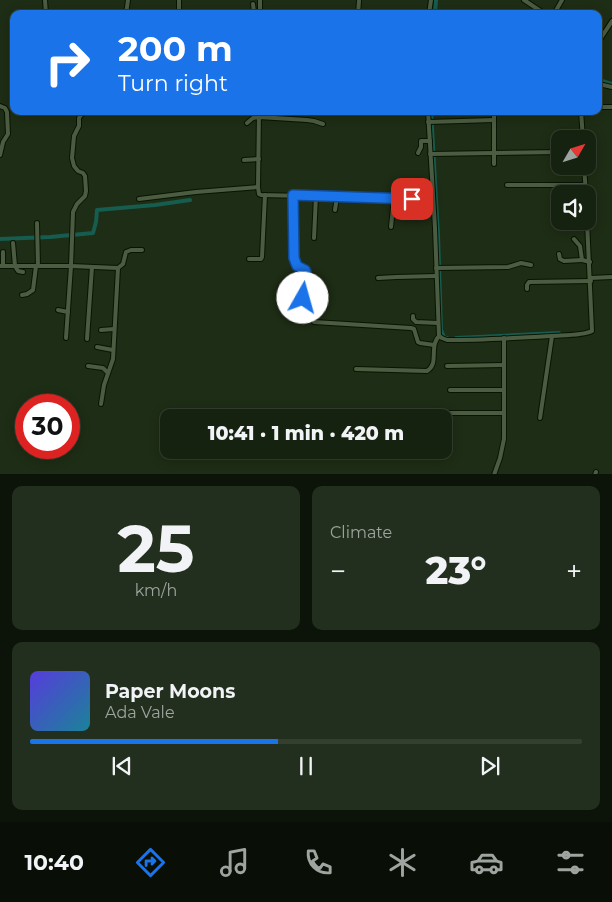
<!DOCTYPE html>
<meta charset="utf-8">
<style>
body{margin:0;font-family:Montserrat,sans-serif;background:#232f1e;color:#f1f3f6;height:100vh;display:flex;flex-direction:column;font-size:19px;white-space:nowrap}
*{box-sizing:border-box;margin:0}
p{font-size:16px;color:#9ea49f}
.icon{flex:none;width:28px;height:28px;fill:none;stroke:currentColor;stroke-width:2;stroke-linecap:round;stroke-linejoin:round}
.map{position:relative;height:474px;overflow:hidden}
.details{display:flex;flex-direction:column;gap:12px;padding:12px;background:#0c1309;flex:1}
.details>*{flex:none}
.guide{position:absolute;left:10px;top:10px;width:592px;height:105px;border-radius:10px;box-shadow:0 2px 12px #0003,0 0 0 1px #353f30;background:#1a73e8;color:#fff;overflow:hidden}
.needle{width:32px;rotate:51deg}
.controls{position:absolute;left:551px;top:130px;display:grid;gap:10px}
.controls a{display:grid;place-items:center;width:45px;height:45px;border-radius:10px;background:#162210;box-shadow:0 2px 12px #0003,0 0 0 1px #353f30;font-size:25px}
.speed{position:absolute;left:15px;top:394px;display:flex;gap:10px;font-size:25px;font-weight:700;text-align:center}
.speed>*{display:grid;place-content:center;width:65px;height:65px;border-radius:50%;background:#162210;box-shadow:0 2px 12px #0003,0 0 0 1px #353f30;line-height:1}
.speed .limit{border:8px solid #d22;background:#fff;color:#111}
.pin{position:absolute;display:grid;place-items:center;width:42px;height:42px;color:#fff;margin:-21px;border-radius:10px;box-shadow:0 2px 8px #0006}
.me{position:absolute;width:55px;margin:-28px;rotate:7deg;stroke-linejoin:round;filter:drop-shadow(0 0 4px #0008)}
.turn{display:flex;align-items:center;gap:18px;height:105px;padding:0 25px;font-size:22px}
.turn .icon{width:65px;height:65px;stroke-width:2.5}
.turn b{display:block;font-size:35px;line-height:42px}
.big{font-size:38px;font-weight:800;line-height:1.1}
.details .card{flex:1;display:flex;flex-direction:column;justify-content:center;gap:8px;min-width:0;padding:0 18px;border-radius:10px;background:#232f1e}
.details .dial{align-items:center;gap:0}
.dial b{font-size:65px;line-height:1}
.song{display:flex;align-items:center;gap:15px}
.cover{width:60px;height:60px;border-radius:8px;background:linear-gradient(135deg,hsl(250 70% 55%),hsl(190 70% 35%))}
.played{height:5px;border-radius:2px;background:linear-gradient(90deg,#1a73e8 45%,#353f30 45%)}
.keys{display:flex;justify-content:space-around;direction:ltr}
.heat{display:flex;justify-content:space-between;align-items:center;font-size:28px;direction:ltr}
.details .tiles{flex:1;display:grid;gap:12px;grid-template-columns:1fr 1fr}
.card:last-child{grid-column:span 2}
.trip{position:absolute;left:160px;top:409px;width:292px;height:50px;border-radius:10px;background:#162210;box-shadow:0 2px 12px #0003,0 0 0 1px #353f30;font-weight:800;line-height:50px;text-align:center}
.tabs{display:flex;height:80px;justify-content:space-around;align-items:center;background:#090e06;color:#9ea49f}
.tabs .icon{width:35px;height:35px}
.tabs .selected{color:#1a73e8}
.tabs b{font-size:22px;color:#f1f3f6}
.map>svg:first-child{display:block}
</style>
<div class="map">
<svg width="612" height="475" viewBox="0 0 612 475">
<rect width="100%" height="100%" fill="#1e2d15"/>
<g fill="none" stroke-linecap="round" stroke-linejoin="round">
<g stroke="#165c4f" stroke-width="4">
<path d="M 435,14 L 436,0"/>
<path d="M 599,80 L 612,84"/>
<path d="M 431,111 L 438,235 L 441,330 L 443,335 L 445,338 L 447,338"/>
<path d="M 0,239 L 50,237 L 93,233 L 96,222 L 97,210 L 155,205 L 190,200"/>
<path d="M 456,338 L 559,333"/>
</g>
<g stroke="#081502" stroke-width="6">
<g id="minor">
<path d="M 45,0 L 46,14"/>
<path d="M 524,0 L 545,14"/>
<path d="M 253,4 L 254,12 L 256,14"/>
<path d="M 126,14 L 128,0"/>
<path d="M 179,14 L 179,0"/>
<path d="M 260,14 L 260,0"/>
<path d="M 358,14 L 359,1"/>
<path d="M 429,14 L 431,0"/>
<path d="M 554,14 L 562,0"/>
<path d="M 599,41 L 612,21"/>
<path d="M 599,84 L 612,87"/>
<path d="M 0,106 L 5,108 L 7,112 L 8,134 L 3,142 L 0,155"/>
<path d="M 599,107 L 612,107"/>
<path d="M 259,111 L 258,187 L 259,194 L 261,195 L 433,199"/>
<path d="M 428,111 L 435,228 L 439,336 L 442,338 L 447,340 C 482,340 516,338 550,336 C 561,335 582,336 592,331 L 587,221"/>
<path d="M 494,111 L 494,164"/>
<path d="M 581,111 L 583,139"/>
<path d="M 428,122 L 494,120"/>
<path d="M 247,123 L 253,118 L 259,117 L 307,120 L 314,121 L 323,124"/>
<path d="M 418,153 L 421,147 L 421,141 L 430,141"/>
<path d="M 430,154 L 560,152"/>
<path d="M 244,160 L 259,159"/>
<path d="M 584,166 L 586,194"/>
<path d="M 570,167 L 570,166"/>
<path d="M 507,185 L 585,185"/>
<path d="M 293,195 L 294,258 L 297,266 L 305,270 L 306,272 L 303,298"/>
<path d="M 139,199 L 196,192 L 258,187"/>
<path d="M 335,210 L 337,197"/>
<path d="M 37,223 L 38,266"/>
<path d="M 391,227 L 394,198"/>
<path d="M 314,238 L 316,196"/>
<path d="M 574,239 L 580,246 L 582,260 L 590,262"/>
<path d="M 13,243 L 15,266 L 18,271 L 23,272"/>
<path d="M 3,252 L 3,266"/>
<path d="M 559,254 L 560,259 L 564,261 L 582,260"/>
<path d="M 249,259 L 261,259 L 262,257 L 265,195"/>
<path d="M 0,266 L 71,266 L 118,268"/>
<path d="M 436,268 L 508,267 L 521,263 L 531,265"/>
<path d="M 378,278 L 396,277 L 436,276"/>
<path d="M 590,278 L 612,277"/>
<path d="M 527,289 L 527,285 L 529,282 L 591,281"/>
<path d="M 22,295 L 27,294 L 33,290 L 36,266"/>
<path d="M 58,310 L 68,312"/>
<path d="M 413,316 L 413,319 L 416,322 L 438,323"/>
<path d="M 314,322 L 411,328 L 414,329 L 418,342 L 420,343 L 434,345"/>
<path d="M 101,330 L 114,329"/>
<path d="M 66,338 L 71,266 L 73,212 L 77,204 L 85,196 L 86,191 L 85,176 L 83,173 L 78,171 L 74,166 L 72,158 L 74,136 L 79,126 L 79,118 L 81,115 L 87,111"/>
<path d="M 87,339 L 92,267"/>
<path d="M 97,347 L 113,350"/>
<path d="M 88,366 L 103,368 L 108,373"/>
<path d="M 447,366 L 504,365"/>
<path d="M 356,369 L 427,371 C 437,365 432,354 435,343 C 436,340 437,338 439,336"/>
<path d="M 450,390 L 504,390"/>
<path d="M 101,404 L 104,385 L 113,359 L 118,268 L 123,264 L 126,252 L 131,250 L 142,250"/>
<path d="M 446,413 L 503,413"/>
<path d="M 540,418 L 552,336"/>
<path d="M 494,475 L 500,458 L 504,439 L 504,338"/>
<path d="M 595,475 L 596,472"/>
</g>
</g>
<use href="#minor" stroke="#4c5c42" stroke-width="4"/>
</g>
<g fill="none" stroke-linecap="round" stroke-linejoin="round">
<g stroke="#114b97" stroke-width="12">
<path id="route" d="M 303,298 L 306,272 L 305,270 L 297,266 L 294,258 L 293,195 L 412,199"/>
</g>
<use href="#route" stroke="#1a73e8" stroke-width="9"/>
</g>
</svg>
<div class="controls">
<a><svg class="needle" viewBox="-14 -14 28 28"><path d="M0-13l5 13h-10z" fill="#e53935"/><path d="M0 13l5-13h-10z" fill="#9ea49f"/></svg></a>
<a><svg class="icon" aria-label="sound" viewBox="0 0 24 24"><path d="M4 9h4l5-4v14l-5-4H4zM17 9q2 3 0 6"/></svg></a>
</div>
<div class="speed"><div class="limit">30</div></div>
<div class="pin" style="left:412px;top:199px;background:#d93025"><svg class="icon" aria-label="arrive" viewBox="0 0 24 24"><path d="M6 21V4h12l-3 4 3 4H6"/></svg></div>
<svg class="me" style="left:303px;top:298px" viewBox="-20 -20 40 40"><circle r="19" fill="#fff"/><path d="M0-13L10 11 0 6-10 11z" fill="#1a73e8"/></svg>
<div class="trip">10:41 · 1 min · 420 m</div>
<div class="guide">
<div class="turn"><svg class="icon" aria-label="right" viewBox="0 0 24 24"><path d="M7 20v-9h11M14 6l5 5-5 5"/></svg><div><b>200 m</b>Turn right</div></div>
</div>
</div>
<section class="details">
<div class="tiles">
<div class="card dial"><b>25</b><p>km/h</p></div>
<div class="card"><p>Climate</p>
<div class="heat"><a>−</a><b class="big">23°</b><a>+</a></div>
</div>
<div class="card">
<div class="song"><i class="cover"></i><div><b>Paper Moons</b><p>Ada Vale</p></div></div>
<div class="played"></div>
<div class="keys"><svg class="icon" aria-label="previous" viewBox="0 0 24 24"><path d="M18 5L8 12l10 7zM5 5v14"/></svg><svg class="icon" aria-label="pause" viewBox="0 0 24 24"><path d="M8 5v14M16 5v14"/></svg><svg class="icon" aria-label="next" viewBox="0 0 24 24"><path d="M6 5l10 7-10 7zM19 5v14"/></svg></div>
</div>
</div>
</section>
<nav class="tabs">
<b>10:40</b>
<svg class="icon selected" aria-label="directions" viewBox="0 0 24 24"><path d="M12 3l9 9-9 9-9-9zM9 14v-3h6M13 9l2 2-2 2"/></svg>
<svg class="icon" aria-label="music" viewBox="0 0 24 24"><path d="M9 18V5l10-2v13"/><circle cx="6" cy="18" r="3"/><circle cx="16" cy="16" r="3"/></svg>
<svg class="icon" aria-label="phone" viewBox="0 0 24 24"><path d="M5 4h4l2 5-3 2q2 4 5 5l2-3 5 2v4C11 20 4 13 5 4z"/></svg>
<svg class="icon" aria-label="climate" viewBox="0 0 24 24"><path d="M12 3v18M4 7l16 10M4 17L20 7"/></svg>
<svg class="icon" aria-label="car" viewBox="0 0 24 24"><path d="M5 17H2v-5l4-1 3-4h7l3 4 3 1v5h-3M9 17h6M6 11h13"/><circle cx="7" cy="17" r="2"/><circle cx="17" cy="17" r="2"/></svg>
<svg class="icon" aria-label="filters" viewBox="0 0 24 24"><path d="M4 7h16M4 17h16"/><circle cx="9" cy="7" r="2"/><circle cx="15" cy="17" r="2"/></svg>
</nav>
